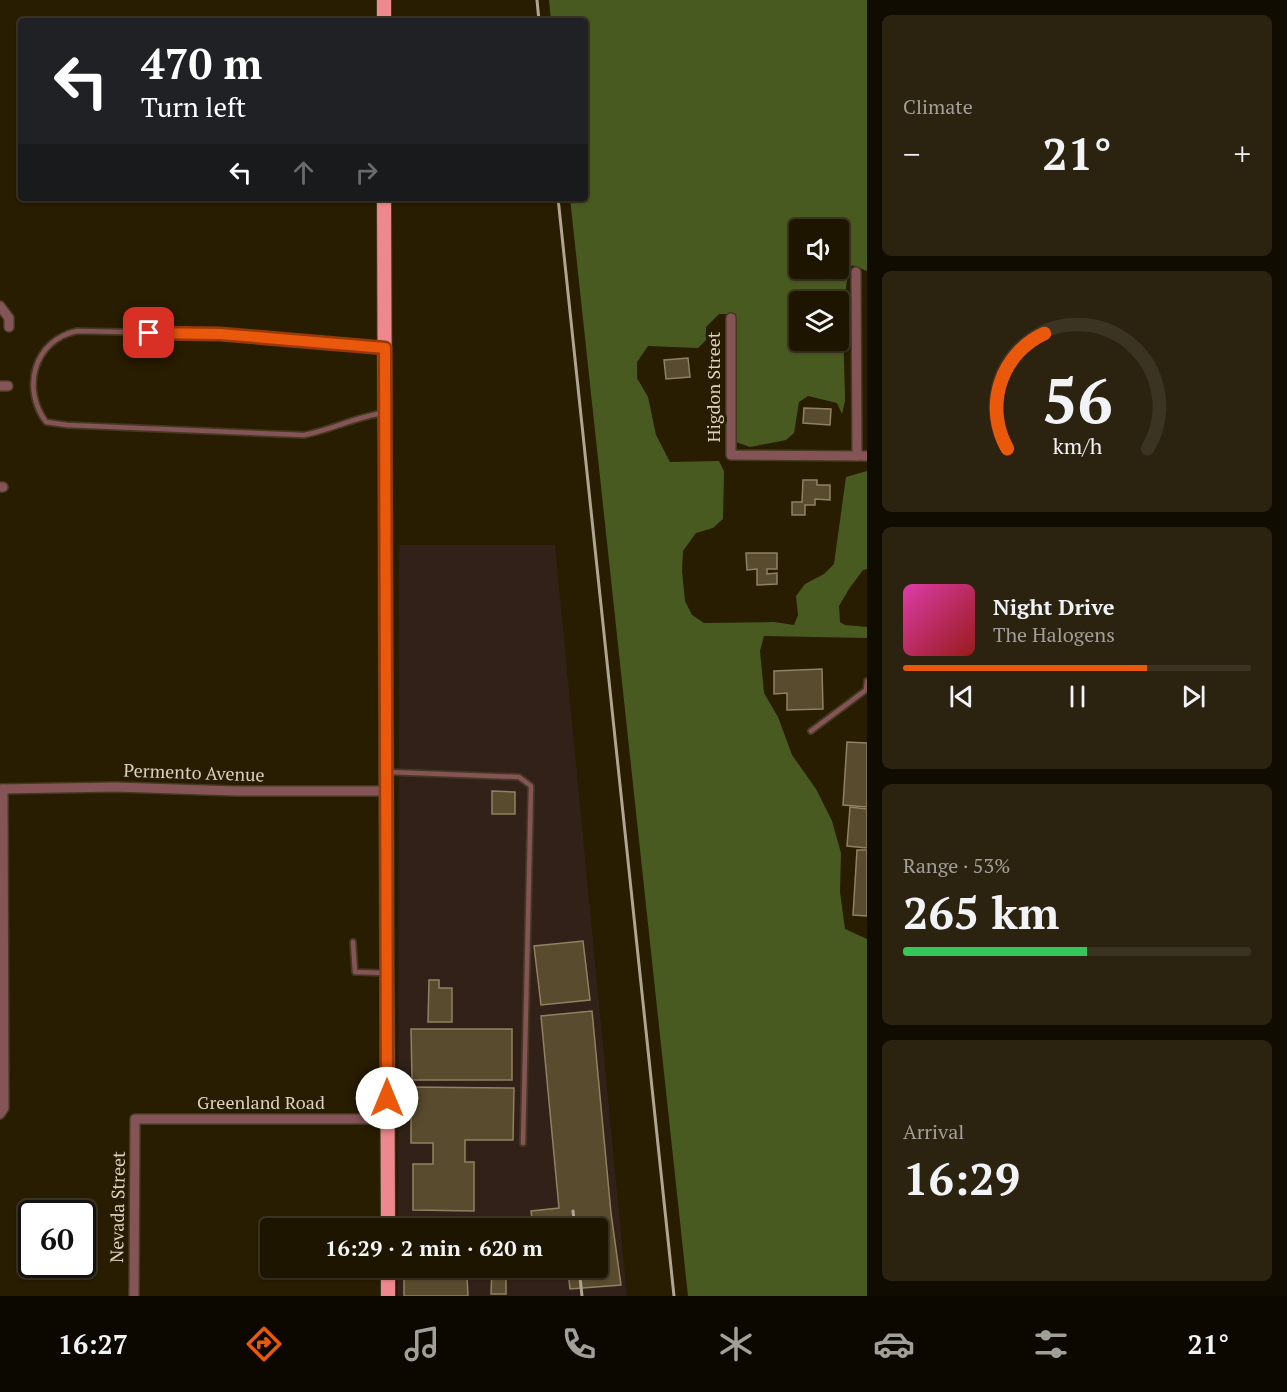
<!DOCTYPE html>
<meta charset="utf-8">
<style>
body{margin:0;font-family:"PT Serif",serif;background:#2b2210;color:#f1f3f6;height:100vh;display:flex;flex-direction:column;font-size:22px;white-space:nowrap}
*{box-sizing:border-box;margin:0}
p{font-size:20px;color:#a19f99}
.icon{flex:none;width:33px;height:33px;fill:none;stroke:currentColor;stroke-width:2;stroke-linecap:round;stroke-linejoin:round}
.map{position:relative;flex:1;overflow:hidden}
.sheet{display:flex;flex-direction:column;gap:15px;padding:15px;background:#100c01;width:420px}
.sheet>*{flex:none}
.hud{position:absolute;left:18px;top:18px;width:570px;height:183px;border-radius:6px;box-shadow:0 2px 4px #0004,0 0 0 2px #3c3423;background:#202124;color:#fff;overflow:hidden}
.fabs{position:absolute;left:789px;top:219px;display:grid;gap:12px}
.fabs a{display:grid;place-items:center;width:60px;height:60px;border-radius:6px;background:#1e1501;box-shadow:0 2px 4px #0004,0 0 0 2px #3c3423;font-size:30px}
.speed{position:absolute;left:18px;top:1200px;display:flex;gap:12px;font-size:30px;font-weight:700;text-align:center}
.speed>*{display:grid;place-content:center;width:78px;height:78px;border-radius:50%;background:#1e1501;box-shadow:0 2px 4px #0004,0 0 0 2px #3c3423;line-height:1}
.speed .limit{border:3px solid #111;border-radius:9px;background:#fff;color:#111}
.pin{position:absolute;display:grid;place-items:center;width:51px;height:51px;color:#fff;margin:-26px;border-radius:12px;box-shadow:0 3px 9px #0006}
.me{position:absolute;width:66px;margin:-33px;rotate:0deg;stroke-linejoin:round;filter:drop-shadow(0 0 4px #0008)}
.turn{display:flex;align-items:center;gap:21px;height:126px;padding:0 24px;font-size:27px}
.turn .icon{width:78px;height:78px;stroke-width:2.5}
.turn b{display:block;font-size:42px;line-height:51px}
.lanes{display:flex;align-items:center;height:57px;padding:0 24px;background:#0003;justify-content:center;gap:30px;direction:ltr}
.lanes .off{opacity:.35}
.big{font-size:45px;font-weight:800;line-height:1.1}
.sheet .card{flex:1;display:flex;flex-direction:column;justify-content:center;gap:9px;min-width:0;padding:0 21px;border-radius:9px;background:#2b2210}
.sheet .dial{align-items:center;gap:0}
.dial svg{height:156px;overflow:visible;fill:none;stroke:#3c3423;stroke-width:7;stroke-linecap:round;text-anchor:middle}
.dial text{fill:#f1f3f6;stroke:none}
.song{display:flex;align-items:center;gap:18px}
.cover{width:72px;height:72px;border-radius:9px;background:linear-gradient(135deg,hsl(320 70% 55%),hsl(0 70% 35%))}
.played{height:6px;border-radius:3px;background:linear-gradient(90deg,#ea580c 70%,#3c3423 70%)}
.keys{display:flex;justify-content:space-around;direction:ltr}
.heat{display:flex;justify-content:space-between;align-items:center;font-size:33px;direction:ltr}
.charge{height:9px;border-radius:4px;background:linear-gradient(90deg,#34c759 53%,#3c3423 0)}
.trip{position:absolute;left:260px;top:1218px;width:348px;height:60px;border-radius:6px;background:#1e1501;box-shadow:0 2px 4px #0004,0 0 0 2px #3c3423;font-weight:800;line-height:60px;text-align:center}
.menu{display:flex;height:96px;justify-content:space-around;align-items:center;background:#0c0800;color:#a19f99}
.menu .icon{width:42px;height:42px}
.menu .current{color:#ea580c}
.menu b{font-size:27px;color:#f1f3f6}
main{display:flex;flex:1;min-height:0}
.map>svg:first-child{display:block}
</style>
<main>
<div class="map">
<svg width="867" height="1296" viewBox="0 0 867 1296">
<rect width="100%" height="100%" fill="#281c01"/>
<path fill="#312118" d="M 399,545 L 555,545 L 627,1296 L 398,1296 L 398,1268 L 597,1268 L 597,1228 L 398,1228 Z"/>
<path fill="#495a20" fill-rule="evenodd" d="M 549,0 L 867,0 L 867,271 L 852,265 C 839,288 845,370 845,401 L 842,414 L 837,403 L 808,396 L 799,402 L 794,433 L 786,440 L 750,447 L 733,441 L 736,314 L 719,314 L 706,327 L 706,340 L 698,348 L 648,346 L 637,362 L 637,378 L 648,397 L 656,435 L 670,462 L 719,461 L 724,471 L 723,519 L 713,528 L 696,533 L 683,551 L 682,571 L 685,601 L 692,615 L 704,623 L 774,622 L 794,625 L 798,615 L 796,596 L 805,584 L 824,574 L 834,564 L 846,477 L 867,471 L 867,569 L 863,570 L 849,589 L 839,606 L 840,622 L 845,625 L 867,627 L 867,638 L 764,636 L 760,651 L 764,693 L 778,717 L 792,755 L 816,789 L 832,821 L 841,853 L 840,892 L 845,929 L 867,939 L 867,1296 L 688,1296 L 570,198 L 585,198 L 585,21 L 551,21 ZM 800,230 L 838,230 L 838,268 L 800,268 ZM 800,302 L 838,302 L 838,340 L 800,340 Z"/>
<g fill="#594b2e" stroke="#908162" stroke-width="1.5">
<path d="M 688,358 L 690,377 L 666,379 L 664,360 Z"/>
<path d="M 804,408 L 831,409 L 830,425 L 803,423 Z"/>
<path d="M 803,480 L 817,480 L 817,485 L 830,485 L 830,500 L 815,499 L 815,505 L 805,505 L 805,515 L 792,515 L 792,502 L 802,502 Z"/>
<path d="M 746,553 L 777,553 L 777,569 L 767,569 L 767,574 L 777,573 L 777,584 L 757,585 L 757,569 L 747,570 Z"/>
<path d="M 822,669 L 823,709 L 787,710 L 787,693 L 774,694 L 774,671 Z"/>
<path d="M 847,742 L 867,743 L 867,807 L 843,805 Z"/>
<path d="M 492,791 L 515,792 L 515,814 L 492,814 Z"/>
<path d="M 850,807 L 867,809 L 867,848 L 847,846 Z"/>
<path d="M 857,850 L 867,850 L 867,916 L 853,915 Z"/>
<path d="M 583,941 L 590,1000 L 541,1005 L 534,946 Z"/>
<path d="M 429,980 L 439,980 L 439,988 L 452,988 L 452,1022 L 428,1022 Z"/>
<path d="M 592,1011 L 611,1213 L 621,1285 L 570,1289 L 568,1271 L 537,1276 L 536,1268 L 597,1268 L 597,1228 L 533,1228 L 531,1211 L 559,1208 L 541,1016 Z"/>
<path d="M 411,1029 L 512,1029 L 512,1080 L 412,1080 Z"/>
<path d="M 411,1087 L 514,1088 L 513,1140 L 465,1140 L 465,1162 L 474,1162 L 474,1211 L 413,1210 L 413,1164 L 433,1164 L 433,1143 L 411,1143 Z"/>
<path d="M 492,1268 L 506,1269 L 506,1294 L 491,1294 Z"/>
<path d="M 404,1276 L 467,1276 L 468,1296 L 404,1296 Z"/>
</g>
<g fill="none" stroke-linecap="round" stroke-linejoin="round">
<g stroke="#443920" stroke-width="8">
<g id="service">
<path d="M 383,413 C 355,417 331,430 304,435 L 67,425 L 46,422 C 21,388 34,340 77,331 L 220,334 L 383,348"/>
<path d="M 811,731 L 866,690 L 867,681"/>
<path d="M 389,772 L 519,777 L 531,786 L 523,1143"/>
<path d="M 353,942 L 355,972 L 384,973"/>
</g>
</g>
<g stroke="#443920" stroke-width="12">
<g id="minor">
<path d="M 856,272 L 857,456"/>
<path d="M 0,306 L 9,318 L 9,327"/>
<path d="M 731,318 L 731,455 L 867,456"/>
<path d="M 0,386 L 8,386"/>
<path d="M 0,487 L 3,487"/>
<path d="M 0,789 L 116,787 L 235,791 L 386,791"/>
<path d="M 0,1114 L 4,1108 L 3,789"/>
<path d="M 134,1296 L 135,1119 L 387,1119"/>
</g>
</g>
<g stroke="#443920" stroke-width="16">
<g id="primary">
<path d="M 384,0 L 384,21"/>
<path d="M 384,198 L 388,1228"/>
<path d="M 388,1268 L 388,1296"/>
</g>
</g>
<use href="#service" stroke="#855456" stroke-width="4.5"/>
<use href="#minor" stroke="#855456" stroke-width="9"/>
<use href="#primary" stroke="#ed888e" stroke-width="14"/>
<g stroke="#aea593" stroke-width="3">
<path d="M 537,0 L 539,21"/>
<path d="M 558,198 L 674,1296"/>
<path d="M 573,1211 L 575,1228"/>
<path d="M 579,1268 L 582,1296"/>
</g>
</g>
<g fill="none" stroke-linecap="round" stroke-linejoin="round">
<g stroke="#983908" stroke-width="15">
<path id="route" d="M 149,333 L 220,334 L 385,348 L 387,1098"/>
</g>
<use href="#route" stroke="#ea580c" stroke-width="10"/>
</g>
<g text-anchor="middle" stroke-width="6" stroke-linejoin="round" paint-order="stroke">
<g font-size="18" fill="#d9d1c1" stroke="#281c01">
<text transform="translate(714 387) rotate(-90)" y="6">Higdon Street</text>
<text transform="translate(194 773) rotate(2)" y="6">Permento Avenue</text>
<text x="261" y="1109">Greenland Road</text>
<text transform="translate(118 1207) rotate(-89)" y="6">Nevada Street</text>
</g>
</g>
</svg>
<div class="fabs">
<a><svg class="icon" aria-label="sound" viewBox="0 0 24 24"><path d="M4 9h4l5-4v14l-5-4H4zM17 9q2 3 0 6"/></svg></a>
<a><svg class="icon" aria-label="layers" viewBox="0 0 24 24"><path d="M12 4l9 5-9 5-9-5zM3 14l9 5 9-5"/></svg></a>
</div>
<div class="speed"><div class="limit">60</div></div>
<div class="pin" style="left:149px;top:333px;background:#d93025"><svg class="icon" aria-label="arrive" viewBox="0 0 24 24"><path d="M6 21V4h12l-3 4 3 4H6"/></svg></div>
<svg class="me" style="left:387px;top:1098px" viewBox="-20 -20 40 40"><circle r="19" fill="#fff"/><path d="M0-13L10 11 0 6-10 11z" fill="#ea580c"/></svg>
<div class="trip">16:29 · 2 min · 620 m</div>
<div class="hud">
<div class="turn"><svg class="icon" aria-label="left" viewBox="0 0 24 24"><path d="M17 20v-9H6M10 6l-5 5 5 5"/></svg><div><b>470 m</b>Turn left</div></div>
<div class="lanes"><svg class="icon" aria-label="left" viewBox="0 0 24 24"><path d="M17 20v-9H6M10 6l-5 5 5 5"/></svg><svg class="icon off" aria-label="ahead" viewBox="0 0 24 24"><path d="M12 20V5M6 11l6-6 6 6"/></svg><svg class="icon off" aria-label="right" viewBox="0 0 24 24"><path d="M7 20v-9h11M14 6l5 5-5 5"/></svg></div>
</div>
</div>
<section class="sheet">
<div class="card"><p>Climate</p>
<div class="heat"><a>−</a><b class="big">21°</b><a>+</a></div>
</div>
<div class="card dial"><svg viewBox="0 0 100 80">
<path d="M14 69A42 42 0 1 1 86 69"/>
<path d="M14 69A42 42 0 0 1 33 10" stroke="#ea580c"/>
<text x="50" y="56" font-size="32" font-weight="700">56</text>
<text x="50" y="72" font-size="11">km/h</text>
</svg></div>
<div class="card">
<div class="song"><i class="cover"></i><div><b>Night Drive</b><p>The Halogens</p></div></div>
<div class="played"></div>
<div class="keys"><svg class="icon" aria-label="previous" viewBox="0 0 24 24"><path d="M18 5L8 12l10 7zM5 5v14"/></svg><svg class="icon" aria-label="pause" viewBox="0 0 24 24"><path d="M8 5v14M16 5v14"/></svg><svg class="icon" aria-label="next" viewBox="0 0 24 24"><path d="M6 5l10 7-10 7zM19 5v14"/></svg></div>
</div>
<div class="card"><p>Range · 53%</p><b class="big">265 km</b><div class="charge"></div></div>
<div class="card"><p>Arrival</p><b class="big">16:29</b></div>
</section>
</main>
<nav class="menu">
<b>16:27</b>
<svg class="icon current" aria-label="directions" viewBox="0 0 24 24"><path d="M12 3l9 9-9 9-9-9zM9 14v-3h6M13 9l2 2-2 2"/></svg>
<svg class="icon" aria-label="music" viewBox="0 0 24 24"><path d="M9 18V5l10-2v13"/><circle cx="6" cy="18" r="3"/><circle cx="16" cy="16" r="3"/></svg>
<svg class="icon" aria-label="phone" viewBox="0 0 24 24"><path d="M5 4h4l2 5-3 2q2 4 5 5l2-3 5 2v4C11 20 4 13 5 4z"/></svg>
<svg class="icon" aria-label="climate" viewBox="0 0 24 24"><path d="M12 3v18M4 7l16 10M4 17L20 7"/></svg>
<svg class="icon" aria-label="car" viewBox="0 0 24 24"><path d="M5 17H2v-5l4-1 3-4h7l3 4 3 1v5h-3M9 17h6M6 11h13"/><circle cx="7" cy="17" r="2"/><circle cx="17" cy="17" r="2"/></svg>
<svg class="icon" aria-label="filters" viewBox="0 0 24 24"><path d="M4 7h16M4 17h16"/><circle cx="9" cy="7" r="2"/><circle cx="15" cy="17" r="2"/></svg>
<b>21°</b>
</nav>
